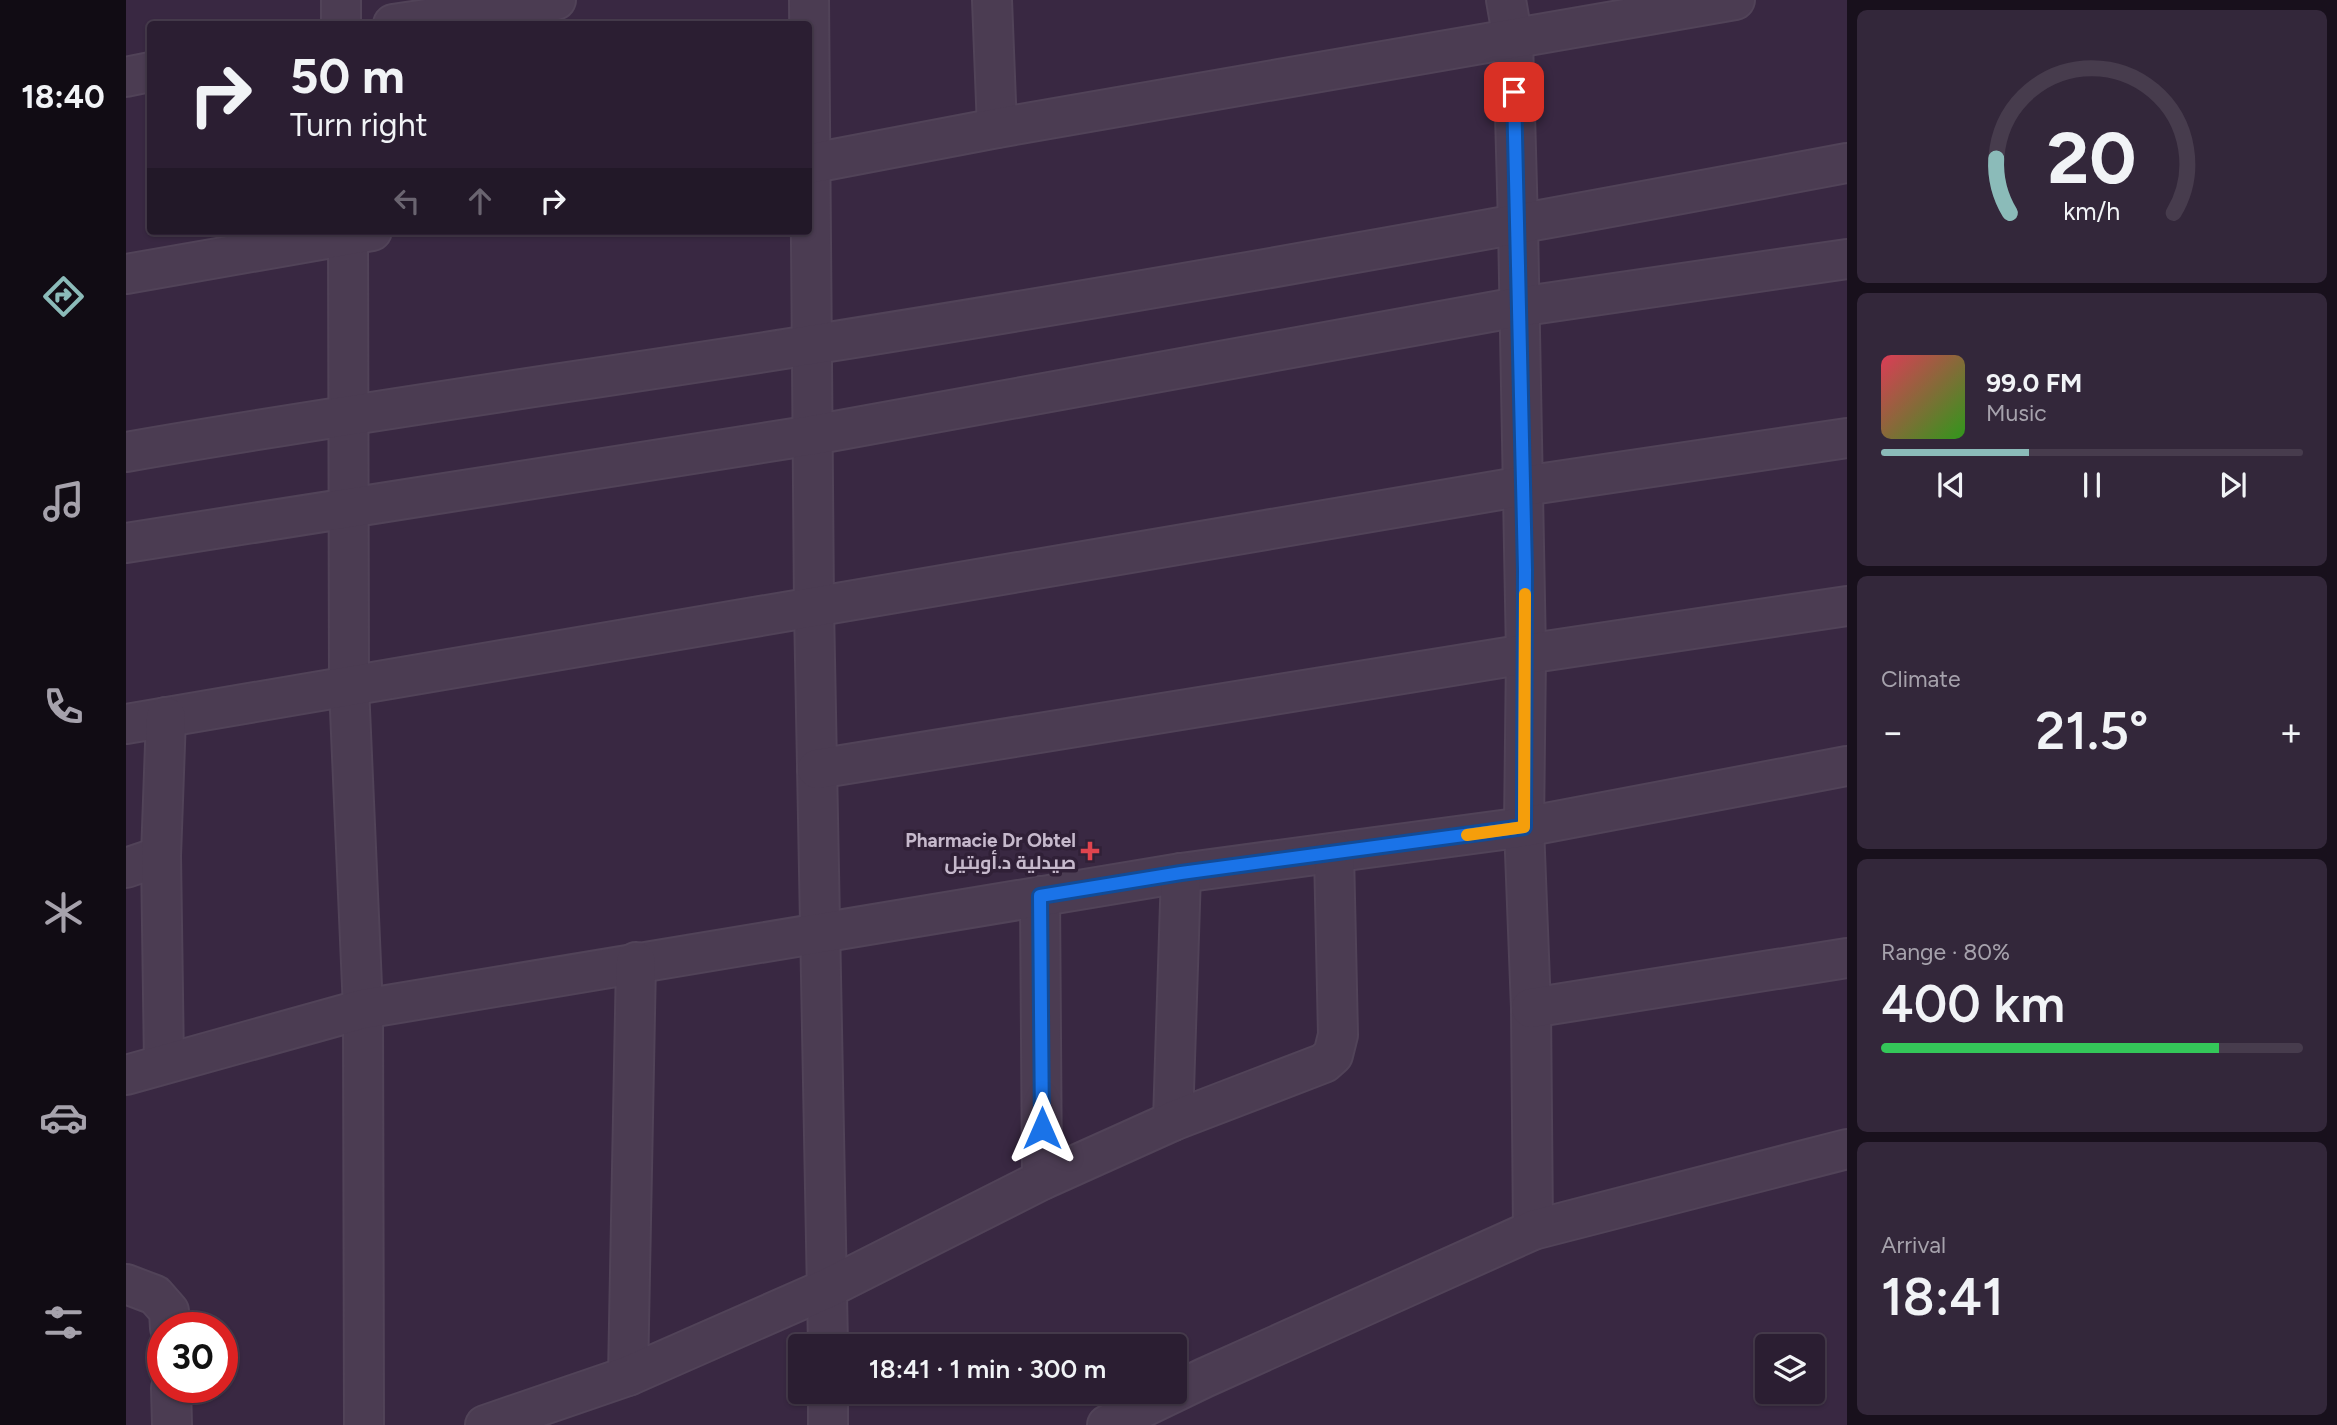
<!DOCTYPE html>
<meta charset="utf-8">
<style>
body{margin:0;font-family:Figtree,Cairo,sans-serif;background:#33273a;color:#f1f3f6;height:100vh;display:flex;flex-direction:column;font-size:26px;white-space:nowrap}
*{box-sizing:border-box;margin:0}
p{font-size:23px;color:#a6a2ac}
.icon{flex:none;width:38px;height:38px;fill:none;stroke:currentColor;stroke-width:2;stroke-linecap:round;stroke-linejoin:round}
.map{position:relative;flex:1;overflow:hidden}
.panel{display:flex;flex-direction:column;gap:10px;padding:10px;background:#18101c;width:490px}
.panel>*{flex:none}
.hud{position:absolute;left:21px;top:21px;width:665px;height:214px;border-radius:7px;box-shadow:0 2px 5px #0004,0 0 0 2px #473c4d;background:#2b1e32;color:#f1f3f6;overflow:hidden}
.tools{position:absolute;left:1629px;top:1334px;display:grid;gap:14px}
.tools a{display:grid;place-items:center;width:70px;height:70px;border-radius:7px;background:#2b1e32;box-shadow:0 2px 5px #0004,0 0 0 2px #473c4d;font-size:35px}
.speed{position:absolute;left:21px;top:1312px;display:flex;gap:14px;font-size:35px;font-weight:700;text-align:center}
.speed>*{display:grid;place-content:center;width:91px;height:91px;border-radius:50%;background:#2b1e32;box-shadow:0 2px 5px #0004,0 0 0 2px #473c4d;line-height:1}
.speed .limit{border:10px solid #d22;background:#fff;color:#111}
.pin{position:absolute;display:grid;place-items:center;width:60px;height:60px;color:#fff;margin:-30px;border-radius:14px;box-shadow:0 4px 10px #0006}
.me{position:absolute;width:77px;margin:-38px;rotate:0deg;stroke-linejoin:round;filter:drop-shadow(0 0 5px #0008)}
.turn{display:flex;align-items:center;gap:24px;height:147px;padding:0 28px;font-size:32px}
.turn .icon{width:91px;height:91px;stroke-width:2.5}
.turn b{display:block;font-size:49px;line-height:60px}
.lanes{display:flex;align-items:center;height:66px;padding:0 28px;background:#0003;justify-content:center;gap:35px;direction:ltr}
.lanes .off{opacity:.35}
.big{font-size:52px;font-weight:600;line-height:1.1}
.panel .tile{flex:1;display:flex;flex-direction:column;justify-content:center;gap:10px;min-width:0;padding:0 24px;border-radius:10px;background:#33273a}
.panel .dial{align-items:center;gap:0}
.dial svg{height:182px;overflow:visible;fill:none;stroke:#473c4d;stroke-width:7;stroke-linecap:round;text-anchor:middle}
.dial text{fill:#f1f3f6;stroke:none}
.song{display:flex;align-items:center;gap:21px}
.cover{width:84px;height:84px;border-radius:10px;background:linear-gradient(135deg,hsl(350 70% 55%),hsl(110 70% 35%))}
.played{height:7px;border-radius:4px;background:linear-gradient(90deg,#8bbbb9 35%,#473c4d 35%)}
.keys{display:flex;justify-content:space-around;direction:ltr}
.heat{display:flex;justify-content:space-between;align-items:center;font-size:38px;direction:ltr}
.charge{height:10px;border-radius:5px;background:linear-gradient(90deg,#34c759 80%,#473c4d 0)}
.trip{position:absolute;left:662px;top:1334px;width:399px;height:70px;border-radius:7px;background:#2b1e32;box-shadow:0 2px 5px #0004,0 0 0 2px #473c4d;font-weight:600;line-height:70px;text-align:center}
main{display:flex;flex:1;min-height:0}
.tabs{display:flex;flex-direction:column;width:126px;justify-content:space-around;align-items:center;background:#110c14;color:#a6a2ac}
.tabs .icon{width:49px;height:49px}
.tabs .on{color:#8bbbb9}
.tabs b{font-size:32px;color:#f1f3f6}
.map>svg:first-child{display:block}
</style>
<main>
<nav class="tabs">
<b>18:40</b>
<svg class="icon on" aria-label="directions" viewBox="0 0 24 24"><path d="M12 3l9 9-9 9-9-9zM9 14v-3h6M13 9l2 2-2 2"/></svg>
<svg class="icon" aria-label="music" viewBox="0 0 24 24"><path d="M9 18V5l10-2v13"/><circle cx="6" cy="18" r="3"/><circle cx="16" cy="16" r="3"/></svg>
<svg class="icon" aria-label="phone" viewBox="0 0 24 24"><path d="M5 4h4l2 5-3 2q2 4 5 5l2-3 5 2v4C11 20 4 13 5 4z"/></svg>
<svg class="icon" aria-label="climate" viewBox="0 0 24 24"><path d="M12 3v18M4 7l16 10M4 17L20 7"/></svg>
<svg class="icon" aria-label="car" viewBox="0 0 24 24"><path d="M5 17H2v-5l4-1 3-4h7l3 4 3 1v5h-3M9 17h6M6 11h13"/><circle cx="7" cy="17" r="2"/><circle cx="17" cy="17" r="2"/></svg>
<svg class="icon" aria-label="filters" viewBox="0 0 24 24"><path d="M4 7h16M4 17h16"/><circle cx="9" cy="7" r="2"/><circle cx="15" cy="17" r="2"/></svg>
</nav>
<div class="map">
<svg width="1721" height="1425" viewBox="0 0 1721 1425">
<rect width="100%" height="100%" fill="#392842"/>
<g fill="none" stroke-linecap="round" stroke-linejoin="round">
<g stroke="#514358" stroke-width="42">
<g id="minor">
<path d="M 215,0 L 215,24"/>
<path d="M 683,0 L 688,607 L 702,1346"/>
<path d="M 866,0 L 871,128"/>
<path d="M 1380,0 L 1387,40 L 1392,225 L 1400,654 L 1398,827 L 1405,1008 L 1407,1230"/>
<path d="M 267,24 L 430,0"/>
<path d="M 0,77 L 24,72"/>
<path d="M 682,164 L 871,128 L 1609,0"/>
<path d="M 222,231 L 223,687 L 237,1009 L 238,1425"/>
<path d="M 0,274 L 246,231"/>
<path d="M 0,452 C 228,412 456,381 684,345 C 1031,290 1376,228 1721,163"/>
<path d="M 0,543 L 687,435 L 1392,307 L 1721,259"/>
<path d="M 0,724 L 1398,486 L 1721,438"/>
<path d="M 691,769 L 1400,654 L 1721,606"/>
<path d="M 0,868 L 35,856"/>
<path d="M 914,896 L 916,1180"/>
<path d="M 1405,1008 L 1721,958"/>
<path d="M 38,1063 L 35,856 L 40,717"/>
<path d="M 0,1075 L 237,1009 L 1055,873 L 1398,827 L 1721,766"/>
<path d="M 1047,1121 L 1055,873"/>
<path d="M 0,1284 L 29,1295 L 43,1311 L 44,1328"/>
<path d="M 502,1376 L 510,962"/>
<path d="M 45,1388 L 46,1425"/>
<path d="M 702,1391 L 702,1425"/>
<path d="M 359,1425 L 502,1376 L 702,1288 L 916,1180 L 1047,1121 L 1198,1063 L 1207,1055 L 1212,1035 L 1208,853"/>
<path d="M 981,1425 L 1078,1378 L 1407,1230 L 1721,1149"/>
</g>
</g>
<use href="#minor" stroke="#4b3c52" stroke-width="38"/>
</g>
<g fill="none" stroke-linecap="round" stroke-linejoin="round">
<g stroke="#114b97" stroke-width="18">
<path id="route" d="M 916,1128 L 914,896 L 1055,873 L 1398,827 L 1399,570 L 1388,92"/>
</g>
<use href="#route" stroke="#1a73e8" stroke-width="12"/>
<path stroke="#f59e0b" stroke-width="12" d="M 1341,835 L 1398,827 L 1399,594"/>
</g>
<path fill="#e0444e" stroke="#302037" stroke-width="2.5" d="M960.5 840.5h7v7h7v7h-7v7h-7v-7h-7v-7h7z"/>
<g text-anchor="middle" stroke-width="7" stroke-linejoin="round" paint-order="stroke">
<g font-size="19" font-weight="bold" fill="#c6b9cc" stroke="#302037" text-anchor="end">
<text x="950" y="847">Pharmacie Dr Obtel<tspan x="950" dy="22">صيدلية د.أوبتيل</tspan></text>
</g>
</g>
</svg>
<div class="tools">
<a><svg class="icon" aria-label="layers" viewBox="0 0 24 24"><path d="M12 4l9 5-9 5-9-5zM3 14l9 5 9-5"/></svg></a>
</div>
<div class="speed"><div class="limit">30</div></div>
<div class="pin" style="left:1388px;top:92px;background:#d93025"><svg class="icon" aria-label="arrive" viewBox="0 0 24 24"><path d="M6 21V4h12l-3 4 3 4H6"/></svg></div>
<svg class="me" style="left:916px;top:1128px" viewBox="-20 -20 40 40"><path d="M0-17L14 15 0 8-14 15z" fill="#1a73e8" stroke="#fff" stroke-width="4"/></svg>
<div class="trip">18:41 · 1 min · 300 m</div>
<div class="hud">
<div class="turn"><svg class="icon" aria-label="right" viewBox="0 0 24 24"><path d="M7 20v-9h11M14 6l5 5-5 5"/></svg><div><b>50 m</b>Turn right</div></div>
<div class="lanes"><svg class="icon off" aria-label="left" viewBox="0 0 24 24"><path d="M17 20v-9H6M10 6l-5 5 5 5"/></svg><svg class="icon off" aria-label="ahead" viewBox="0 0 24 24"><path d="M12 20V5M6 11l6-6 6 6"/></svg><svg class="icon" aria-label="right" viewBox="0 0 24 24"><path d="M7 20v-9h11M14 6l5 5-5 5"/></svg></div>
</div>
</div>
<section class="panel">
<div class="tile dial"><svg viewBox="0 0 100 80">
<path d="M14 69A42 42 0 1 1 86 69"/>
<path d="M14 69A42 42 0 0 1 8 45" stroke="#8bbbb9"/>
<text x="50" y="56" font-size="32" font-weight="700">20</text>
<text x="50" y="72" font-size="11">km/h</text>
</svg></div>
<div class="tile">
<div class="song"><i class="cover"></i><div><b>99.0 FM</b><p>Music</p></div></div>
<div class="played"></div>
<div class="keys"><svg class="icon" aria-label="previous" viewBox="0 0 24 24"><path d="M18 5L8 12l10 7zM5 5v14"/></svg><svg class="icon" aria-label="pause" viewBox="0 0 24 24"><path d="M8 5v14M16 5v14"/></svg><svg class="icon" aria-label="next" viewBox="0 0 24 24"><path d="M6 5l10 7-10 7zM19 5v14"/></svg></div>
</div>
<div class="tile"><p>Climate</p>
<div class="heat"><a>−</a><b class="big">21.5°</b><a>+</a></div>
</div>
<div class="tile"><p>Range · 80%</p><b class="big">400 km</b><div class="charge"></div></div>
<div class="tile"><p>Arrival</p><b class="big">18:41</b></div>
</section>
</main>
